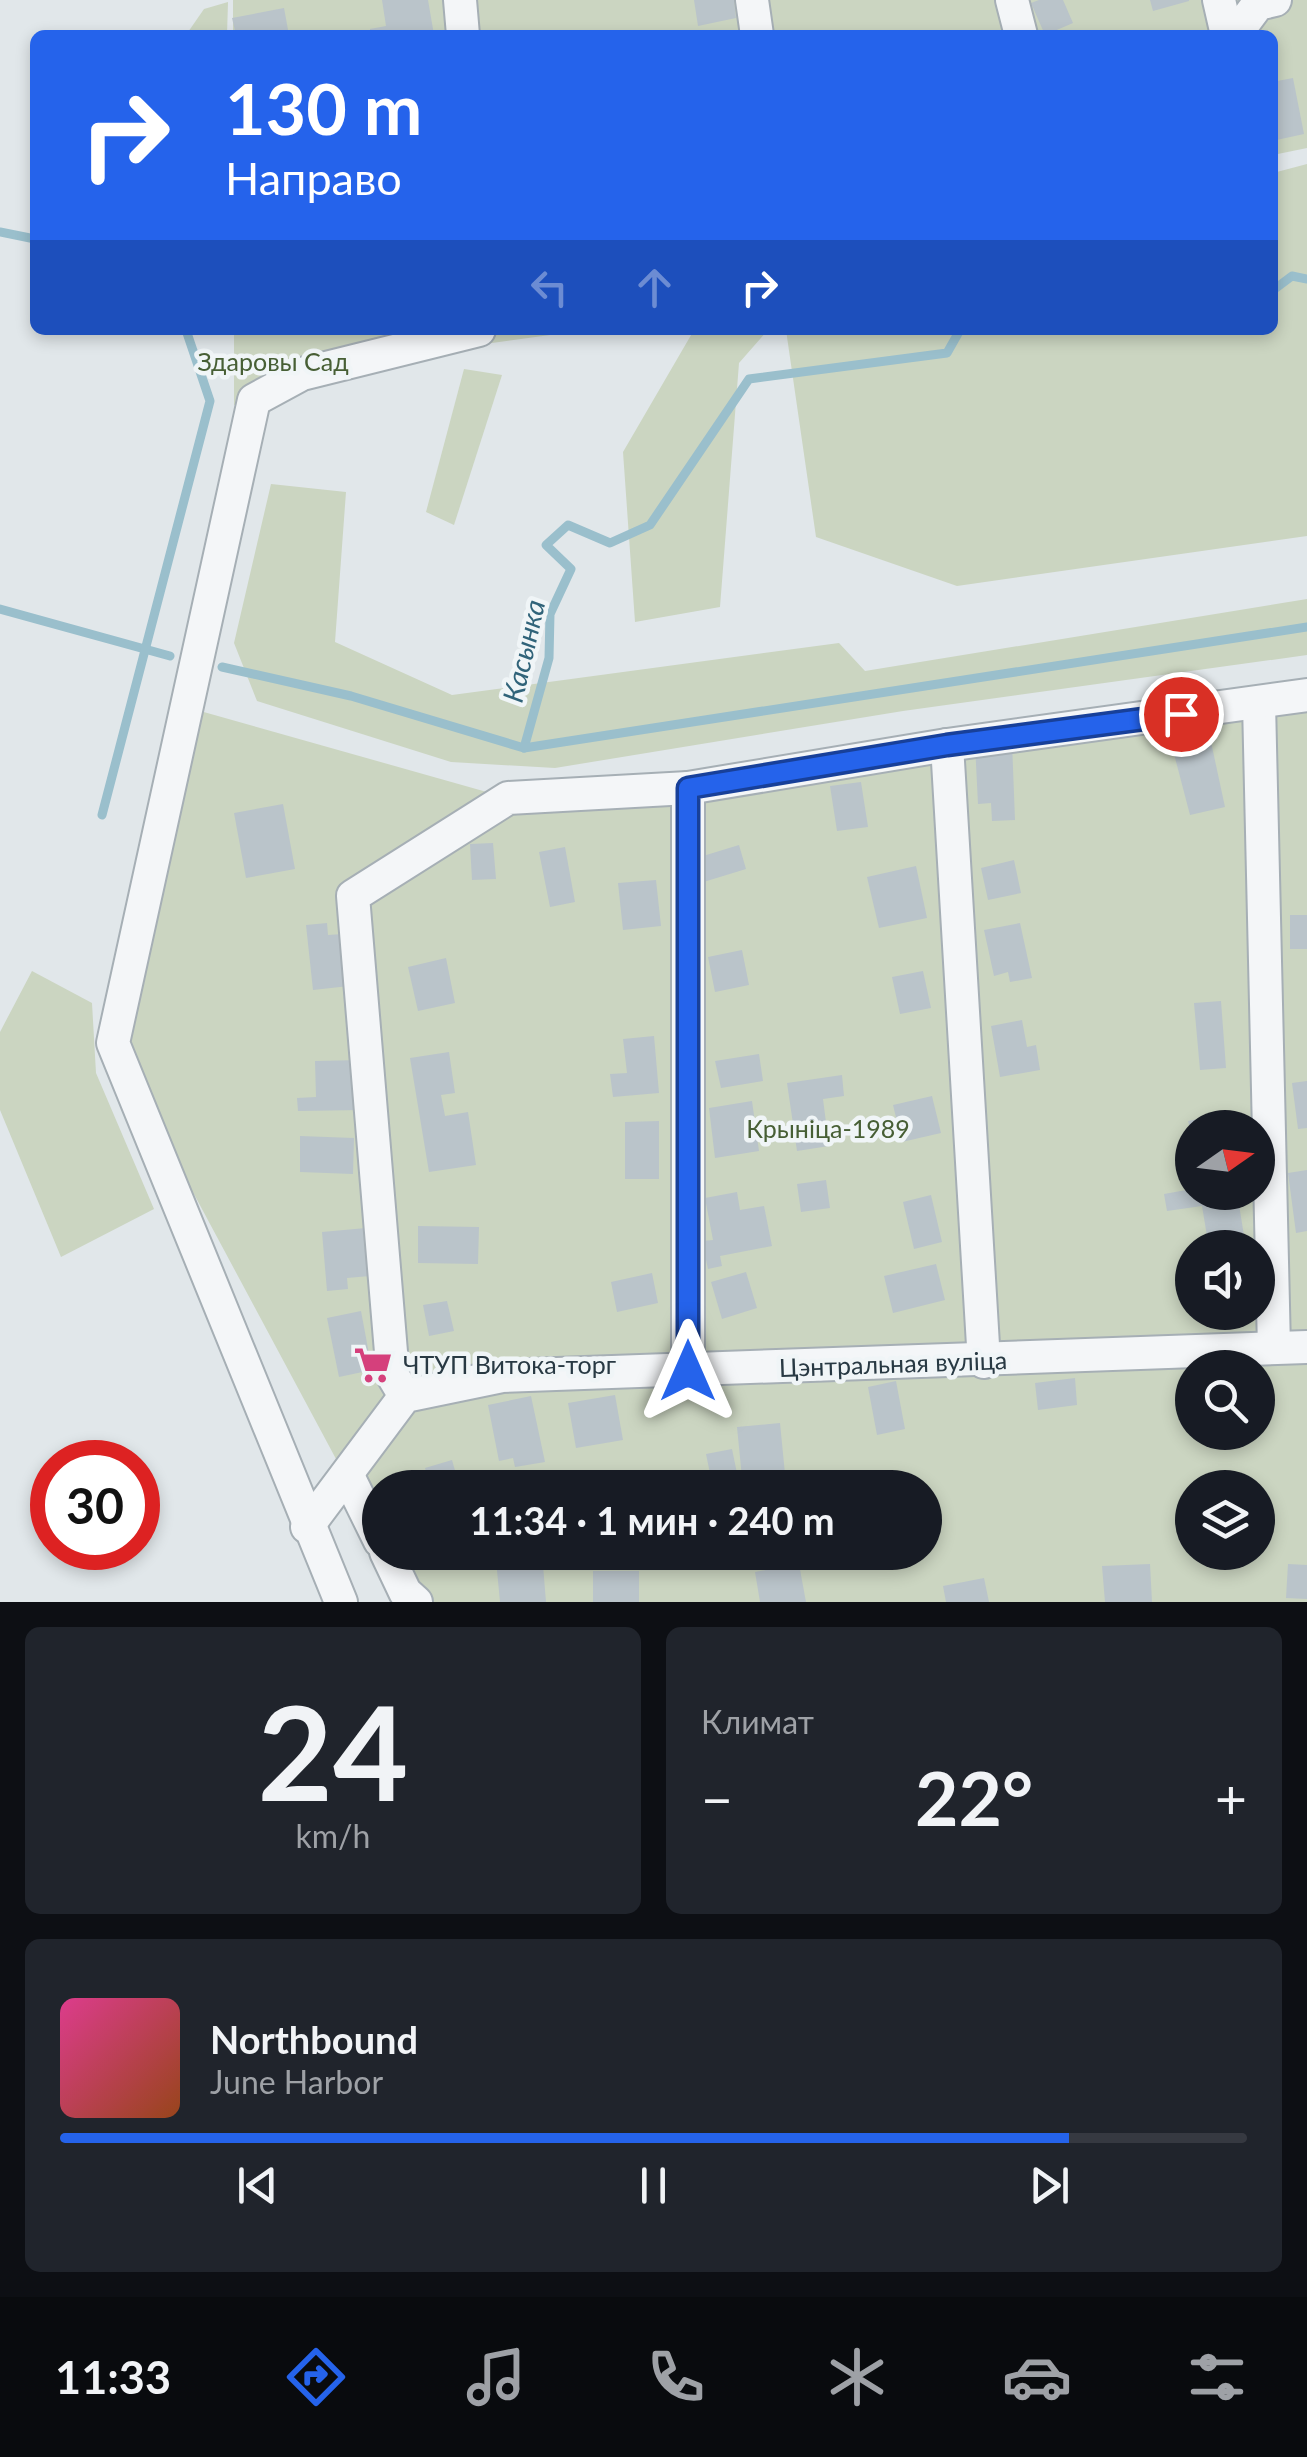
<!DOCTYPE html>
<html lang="ru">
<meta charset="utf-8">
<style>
body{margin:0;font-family:Lato,sans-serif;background:#20242c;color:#f1f3f6;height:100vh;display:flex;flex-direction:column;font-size:38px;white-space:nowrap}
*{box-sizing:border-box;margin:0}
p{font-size:32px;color:#9ea1a6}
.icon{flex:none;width:55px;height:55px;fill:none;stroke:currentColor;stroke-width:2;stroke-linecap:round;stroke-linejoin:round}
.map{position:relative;height:1602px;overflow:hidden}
.panel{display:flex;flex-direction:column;gap:25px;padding:25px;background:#0d0f14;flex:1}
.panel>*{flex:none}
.hud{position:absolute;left:30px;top:30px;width:1248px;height:305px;border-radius:15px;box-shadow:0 5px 15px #0003;background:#2563eb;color:#fff;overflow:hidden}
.needle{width:65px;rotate:76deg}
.controls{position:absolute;left:1175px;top:1110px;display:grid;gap:20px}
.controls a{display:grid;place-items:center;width:100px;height:100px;border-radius:50%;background:#171b24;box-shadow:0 5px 15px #0003;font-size:50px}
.speed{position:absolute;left:30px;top:1440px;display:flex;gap:20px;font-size:50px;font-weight:700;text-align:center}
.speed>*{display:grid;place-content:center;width:130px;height:130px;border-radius:50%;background:#171b24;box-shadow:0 5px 15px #0003;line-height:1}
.speed .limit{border:15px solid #d22;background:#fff;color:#111}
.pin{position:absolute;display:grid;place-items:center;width:85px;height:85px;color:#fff;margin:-42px;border:5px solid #fff;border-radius:50%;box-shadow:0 2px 10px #0007}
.me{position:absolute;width:110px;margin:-55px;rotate:0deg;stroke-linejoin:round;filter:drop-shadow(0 0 8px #0008)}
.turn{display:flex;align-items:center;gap:35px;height:210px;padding:0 30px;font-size:45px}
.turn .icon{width:130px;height:130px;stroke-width:2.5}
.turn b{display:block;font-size:70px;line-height:85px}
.lanes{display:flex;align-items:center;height:95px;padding:0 30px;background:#0003;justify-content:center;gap:50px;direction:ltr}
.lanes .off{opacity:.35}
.big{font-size:75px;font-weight:700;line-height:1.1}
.panel .tile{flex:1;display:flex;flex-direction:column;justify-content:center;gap:15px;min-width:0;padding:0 35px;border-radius:15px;background:#20242c}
.panel .dial{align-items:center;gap:0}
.dial b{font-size:130px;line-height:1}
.song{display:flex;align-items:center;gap:30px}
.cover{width:120px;height:120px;border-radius:15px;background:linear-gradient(135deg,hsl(330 70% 55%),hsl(20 70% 35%))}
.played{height:10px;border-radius:5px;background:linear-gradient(90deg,#2563eb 85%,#363941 85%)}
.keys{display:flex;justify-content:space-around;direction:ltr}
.heat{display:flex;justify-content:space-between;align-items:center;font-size:55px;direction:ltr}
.panel .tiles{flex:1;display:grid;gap:25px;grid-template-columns:1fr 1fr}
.tile:last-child{grid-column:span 2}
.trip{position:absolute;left:362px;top:1470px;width:580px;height:100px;border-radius:50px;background:#171b24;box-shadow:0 5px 15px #0003;font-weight:700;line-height:100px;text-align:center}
.dock{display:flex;height:160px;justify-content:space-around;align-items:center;background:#090b0e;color:#9ea1a6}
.dock .icon{width:70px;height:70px}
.dock .current{color:#2563eb}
.dock b{font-size:45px;color:#f1f3f6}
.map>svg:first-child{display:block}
</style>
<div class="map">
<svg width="1307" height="1602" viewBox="0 0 1307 1602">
<rect width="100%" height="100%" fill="#e1e7ea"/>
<g fill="#cbd5c1" fill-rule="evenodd">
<path d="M 233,0 L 1307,0 L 1307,148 L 1273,155 L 1272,35 L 233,35 Z"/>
<path d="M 228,2 L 227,35 L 186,35 L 204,9 Z"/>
<path d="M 1307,164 L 1307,536 L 957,586 L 816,537 L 786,330 L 1272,330 L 1273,173 Z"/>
<path d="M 234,330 L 587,330 L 456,348 L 234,405 Z"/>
<path d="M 694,330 L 768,330 L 739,363 L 720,607 L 635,622 L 623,452 Z"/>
<path d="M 464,369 L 502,375 L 454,525 L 426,512 Z"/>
<path d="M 271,484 L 346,492 L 335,642 L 452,695 L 839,643 L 865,671 L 1307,599 L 1307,655 L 903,711 L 555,768 L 451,762 L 257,701 L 234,643 Z"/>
<path d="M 1307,686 L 1307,1602 L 416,1602 L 386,1553 L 925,1552 L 925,1488 L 380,1488 L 380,1541 L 113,1043 L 186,707 L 508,798 ZM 1192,1128 L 1258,1128 L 1258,1192 L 1192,1192 ZM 1192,1248 L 1258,1248 L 1258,1312 L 1192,1312 ZM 1192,1368 L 1258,1368 L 1258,1432 L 1192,1432 ZM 1192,1488 L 1258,1488 L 1258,1552 L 1192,1552 Z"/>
<path d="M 32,971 L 92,1003 L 96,1073 L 154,1209 L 61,1257 L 0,1110 L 0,1032 Z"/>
</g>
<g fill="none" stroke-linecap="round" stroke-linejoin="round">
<g stroke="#9abfcc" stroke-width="9">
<path d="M 0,232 L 35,239"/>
<path d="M 1272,291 L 1292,276 L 1307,279"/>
<path d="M 0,609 L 170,656"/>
<path d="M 222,667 L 351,696 L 524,748 L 549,658 L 550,614 L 571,569 L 546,545 L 568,525 L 610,543 L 650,525 L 749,379 L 947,353 L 960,330"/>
<path d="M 524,748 L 1307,627"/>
<path d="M 102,815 L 210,401 L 186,330"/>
</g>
</g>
<g fill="#bac4ca">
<path d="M 382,0 L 428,0 L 434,35 L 371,35 L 370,29 L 386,26 Z"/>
<path d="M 694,0 L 734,0 L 736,18 L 698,26 Z"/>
<path d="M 1039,0 L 1063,0 L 1073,23 L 1045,35 L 1031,3 Z"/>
<path d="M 1150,0 L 1189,0 L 1189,1 L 1153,11 Z"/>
<path d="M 284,8 L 289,35 L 236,35 L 232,18 Z"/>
<path d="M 1293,78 L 1304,134 L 1272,141 L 1272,82 Z"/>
<path d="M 1012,742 L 1015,820 L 992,821 L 991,803 L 978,804 L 975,744 Z"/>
<path d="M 1211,742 L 1225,807 L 1190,815 L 1173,750 Z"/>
<path d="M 861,782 L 868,827 L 837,831 L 830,786 Z"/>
<path d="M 283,804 L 295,869 L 246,878 L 234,813 Z"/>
<path d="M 493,843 L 496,879 L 472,880 L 470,844 Z"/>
<path d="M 739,845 L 746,869 L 697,884 L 690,860 Z"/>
<path d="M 565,847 L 575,902 L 550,907 L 539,852 Z"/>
<path d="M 1014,860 L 1021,893 L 988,900 L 981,868 Z"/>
<path d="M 916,866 L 927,918 L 879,928 L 867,877 Z"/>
<path d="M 656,880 L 661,926 L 623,930 L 618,883 Z"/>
<rect x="1290" y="915" width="17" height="34"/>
<path d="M 327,923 L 328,935 L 343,934 L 349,986 L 313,990 L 306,925 Z"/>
<path d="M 1020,923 L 1032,978 L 1010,982 L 1008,972 L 994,976 L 984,930 Z"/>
<path d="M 742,950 L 749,985 L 715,992 L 708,957 Z"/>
<path d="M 446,958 L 455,1003 L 418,1011 L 408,967 Z"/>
<path d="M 923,971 L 931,1008 L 900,1014 L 892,977 Z"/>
<path d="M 1221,1001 L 1226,1068 L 1200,1070 L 1194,1003 Z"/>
<path d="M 1022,1020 L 1027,1047 L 1036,1045 L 1040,1070 L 1000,1077 L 991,1026 Z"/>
<path d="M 654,1036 L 659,1093 L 613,1097 L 610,1074 L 627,1073 L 623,1039 Z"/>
<path d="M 449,1052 L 455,1093 L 441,1095 L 445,1116 L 468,1112 L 476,1165 L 429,1172 L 410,1058 Z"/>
<path d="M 759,1054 L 763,1081 L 721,1088 L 715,1061 Z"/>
<path d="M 362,1060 L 363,1110 L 298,1111 L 297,1098 L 316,1097 L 315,1061 Z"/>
<path d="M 842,1075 L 844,1096 L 823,1099 L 829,1146 L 797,1151 L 787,1083 Z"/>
<path d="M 1307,1081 L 1307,1128 L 1298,1129 L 1292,1083 Z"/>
<path d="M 932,1096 L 941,1133 L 902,1142 L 893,1105 Z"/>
<path d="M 752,1101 L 759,1151 L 715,1158 L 709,1108 Z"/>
<path d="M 1225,1114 L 1228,1128 L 1190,1128 L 1188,1121 Z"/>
<path d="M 659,1121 L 659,1179 L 625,1179 L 625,1122 Z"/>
<path d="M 300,1136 L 354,1138 L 353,1174 L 300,1172 Z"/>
<path d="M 1307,1170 L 1307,1231 L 1296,1233 L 1288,1173 Z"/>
<path d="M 826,1180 L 830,1208 L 801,1212 L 797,1184 Z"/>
<path d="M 1192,1189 L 1237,1192 L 1245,1242 L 1209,1248 L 1202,1206 L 1167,1211 L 1164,1194 Z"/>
<path d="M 737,1192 L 740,1210 L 764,1206 L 772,1246 L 720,1256 L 722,1266 L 708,1269 L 702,1241 L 713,1240 L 705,1198 Z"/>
<path d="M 931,1195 L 942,1242 L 914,1249 L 903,1202 Z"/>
<path d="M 418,1226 L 479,1227 L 478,1264 L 418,1263 Z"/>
<path d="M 366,1228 L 370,1276 L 347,1278 L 348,1289 L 327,1291 L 322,1232 Z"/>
<path d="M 936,1264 L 945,1300 L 893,1313 L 884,1276 Z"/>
<path d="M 746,1272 L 757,1308 L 722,1319 L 711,1282 Z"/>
<path d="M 652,1273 L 658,1303 L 617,1312 L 611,1282 Z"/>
<path d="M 447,1301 L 454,1331 L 429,1336 L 423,1305 Z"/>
<path d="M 361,1311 L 372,1370 L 339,1377 L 327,1318 Z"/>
<path d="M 1075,1378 L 1077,1405 L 1038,1410 L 1035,1383 Z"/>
<path d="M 896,1381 L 905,1429 L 877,1435 L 868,1387 Z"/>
<path d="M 615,1395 L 623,1440 L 576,1448 L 568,1403 Z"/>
<path d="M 531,1396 L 545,1462 L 515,1467 L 513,1458 L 499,1461 L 488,1405 Z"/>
<path d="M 780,1423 L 786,1484 L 743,1488 L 737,1427 Z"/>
<path d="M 1228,1432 L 1258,1432 L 1259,1437 L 1231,1444 Z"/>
<path d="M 732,1449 L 740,1488 L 713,1488 L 706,1454 Z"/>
<path d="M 452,1460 L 460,1488 L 431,1488 L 425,1468 Z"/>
<path d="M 516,1559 L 517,1567 L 543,1565 L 546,1602 L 500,1602 L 496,1560 Z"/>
<path d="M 799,1564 L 806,1602 L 760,1602 L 755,1572 Z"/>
<path d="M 1150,1564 L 1152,1602 L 1105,1602 L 1102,1566 Z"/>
<path d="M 1288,1564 L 1307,1565 L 1307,1599 L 1286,1598 Z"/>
<rect x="593" y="1571" width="46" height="31"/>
<path d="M 984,1578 L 989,1602 L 946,1602 L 943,1586 Z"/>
</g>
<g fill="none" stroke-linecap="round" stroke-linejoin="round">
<g stroke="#a6afb5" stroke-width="36">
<g id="minor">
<path d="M 460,0 L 463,35"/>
<path d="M 752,0 L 757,35"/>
<path d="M 1012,0 L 1021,35"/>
<path d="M 1219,0 L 1227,35"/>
<path d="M 1235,35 L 1258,4 L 1275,0"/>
<path d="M 1259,703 L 1274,1348"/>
<path d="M 947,745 L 984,1362"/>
<path d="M 688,788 L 688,1371"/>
<path d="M 405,1396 L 393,1376 L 353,896 L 508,798 L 688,788 L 947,745 L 1307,695"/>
<path d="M 348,1476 L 380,1541"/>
<path d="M 307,1527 L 405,1396 L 502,1376 L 1307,1347"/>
<path d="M 386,1552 L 405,1592 L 416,1602"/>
<path d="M 341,1602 L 113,1043 L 254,400 L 302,374 L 479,330"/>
</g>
</g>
<use href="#minor" stroke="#f4f6f8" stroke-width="32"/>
</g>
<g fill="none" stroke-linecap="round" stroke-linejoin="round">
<g stroke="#184099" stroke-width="25">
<path id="route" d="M 688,1371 L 688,788 L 947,745 L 1181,714"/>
</g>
<use href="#route" stroke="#2563eb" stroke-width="18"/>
</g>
<defs>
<g id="supermarket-bare" transform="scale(3)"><path d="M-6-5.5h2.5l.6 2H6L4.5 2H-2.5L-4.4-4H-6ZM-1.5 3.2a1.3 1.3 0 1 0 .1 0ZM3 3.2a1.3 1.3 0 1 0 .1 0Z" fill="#d5407c" stroke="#f0f5f7" stroke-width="2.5" paint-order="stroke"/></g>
</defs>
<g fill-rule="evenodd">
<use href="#supermarket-bare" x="373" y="1365"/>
</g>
<g text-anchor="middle" stroke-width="9" stroke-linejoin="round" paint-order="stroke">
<g font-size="25" fill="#475f35" stroke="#f0f5f7">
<text x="273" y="371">Здаровы Сад</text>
<text x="828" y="1138">Крыніца-1989</text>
</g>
<g font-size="25" fill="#283943" stroke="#f0f5f7">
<text transform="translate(893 1364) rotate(-2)" y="9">Цэнтральная вуліца</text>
</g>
<g font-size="25" fill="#283943" stroke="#f0f5f7" text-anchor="start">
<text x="403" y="1374">ЧТУП Витока-торг</text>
</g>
<g font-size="28" font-style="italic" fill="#306379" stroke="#f0f5f7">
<text transform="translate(524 651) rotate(-77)" y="10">Касынка</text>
</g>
</g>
</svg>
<div class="controls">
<a><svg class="needle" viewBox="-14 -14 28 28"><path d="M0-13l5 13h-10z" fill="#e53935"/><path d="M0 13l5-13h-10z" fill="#9ea1a6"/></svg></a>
<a><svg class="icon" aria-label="sound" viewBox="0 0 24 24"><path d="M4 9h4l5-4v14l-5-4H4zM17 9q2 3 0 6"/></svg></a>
<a><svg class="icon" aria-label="search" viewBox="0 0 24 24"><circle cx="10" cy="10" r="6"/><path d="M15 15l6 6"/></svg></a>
<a><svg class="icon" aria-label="layers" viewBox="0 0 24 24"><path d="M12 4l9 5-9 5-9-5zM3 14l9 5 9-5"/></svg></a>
</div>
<div class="speed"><div class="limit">30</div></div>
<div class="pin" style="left:1181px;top:714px;background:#d93025"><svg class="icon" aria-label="arrive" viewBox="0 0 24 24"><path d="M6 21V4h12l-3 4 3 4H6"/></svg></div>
<svg class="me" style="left:688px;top:1371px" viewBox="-20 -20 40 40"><path d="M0-17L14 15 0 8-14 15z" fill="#2563eb" stroke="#fff" stroke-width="4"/></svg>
<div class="trip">11:34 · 1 мин · 240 m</div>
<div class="hud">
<div class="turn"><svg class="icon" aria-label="right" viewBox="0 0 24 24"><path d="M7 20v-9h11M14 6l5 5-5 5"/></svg><div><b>130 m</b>Направо</div></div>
<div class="lanes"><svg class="icon off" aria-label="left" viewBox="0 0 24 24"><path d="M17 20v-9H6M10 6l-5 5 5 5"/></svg><svg class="icon off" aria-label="ahead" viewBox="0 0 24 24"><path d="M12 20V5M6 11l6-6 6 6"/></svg><svg class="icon" aria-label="right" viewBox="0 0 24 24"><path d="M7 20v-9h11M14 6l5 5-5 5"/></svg></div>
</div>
</div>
<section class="panel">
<div class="tiles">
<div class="tile dial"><b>24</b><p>km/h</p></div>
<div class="tile"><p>Климат</p>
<div class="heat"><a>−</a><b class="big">22°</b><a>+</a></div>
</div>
<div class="tile">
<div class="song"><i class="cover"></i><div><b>Northbound</b><p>June Harbor</p></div></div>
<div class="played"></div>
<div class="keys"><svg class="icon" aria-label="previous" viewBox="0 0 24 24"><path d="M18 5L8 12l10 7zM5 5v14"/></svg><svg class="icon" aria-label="pause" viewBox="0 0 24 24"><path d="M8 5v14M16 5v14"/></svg><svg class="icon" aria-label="next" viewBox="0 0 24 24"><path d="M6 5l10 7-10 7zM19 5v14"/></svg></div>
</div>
</div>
</section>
<nav class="dock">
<b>11:33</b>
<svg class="icon current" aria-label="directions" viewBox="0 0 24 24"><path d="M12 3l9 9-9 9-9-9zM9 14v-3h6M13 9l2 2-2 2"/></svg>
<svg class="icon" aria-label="music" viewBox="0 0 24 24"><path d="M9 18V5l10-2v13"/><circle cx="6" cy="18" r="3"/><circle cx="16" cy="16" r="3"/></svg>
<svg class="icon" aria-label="phone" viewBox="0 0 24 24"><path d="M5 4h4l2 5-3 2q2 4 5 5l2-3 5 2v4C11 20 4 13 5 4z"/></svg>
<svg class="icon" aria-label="climate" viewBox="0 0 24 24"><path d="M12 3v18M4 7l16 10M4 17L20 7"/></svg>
<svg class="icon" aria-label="car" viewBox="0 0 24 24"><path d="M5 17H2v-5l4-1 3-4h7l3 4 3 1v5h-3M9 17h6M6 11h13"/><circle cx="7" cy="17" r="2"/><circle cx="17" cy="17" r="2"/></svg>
<svg class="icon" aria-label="filters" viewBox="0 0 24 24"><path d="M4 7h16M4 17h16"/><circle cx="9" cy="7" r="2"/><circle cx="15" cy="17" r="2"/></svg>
</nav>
